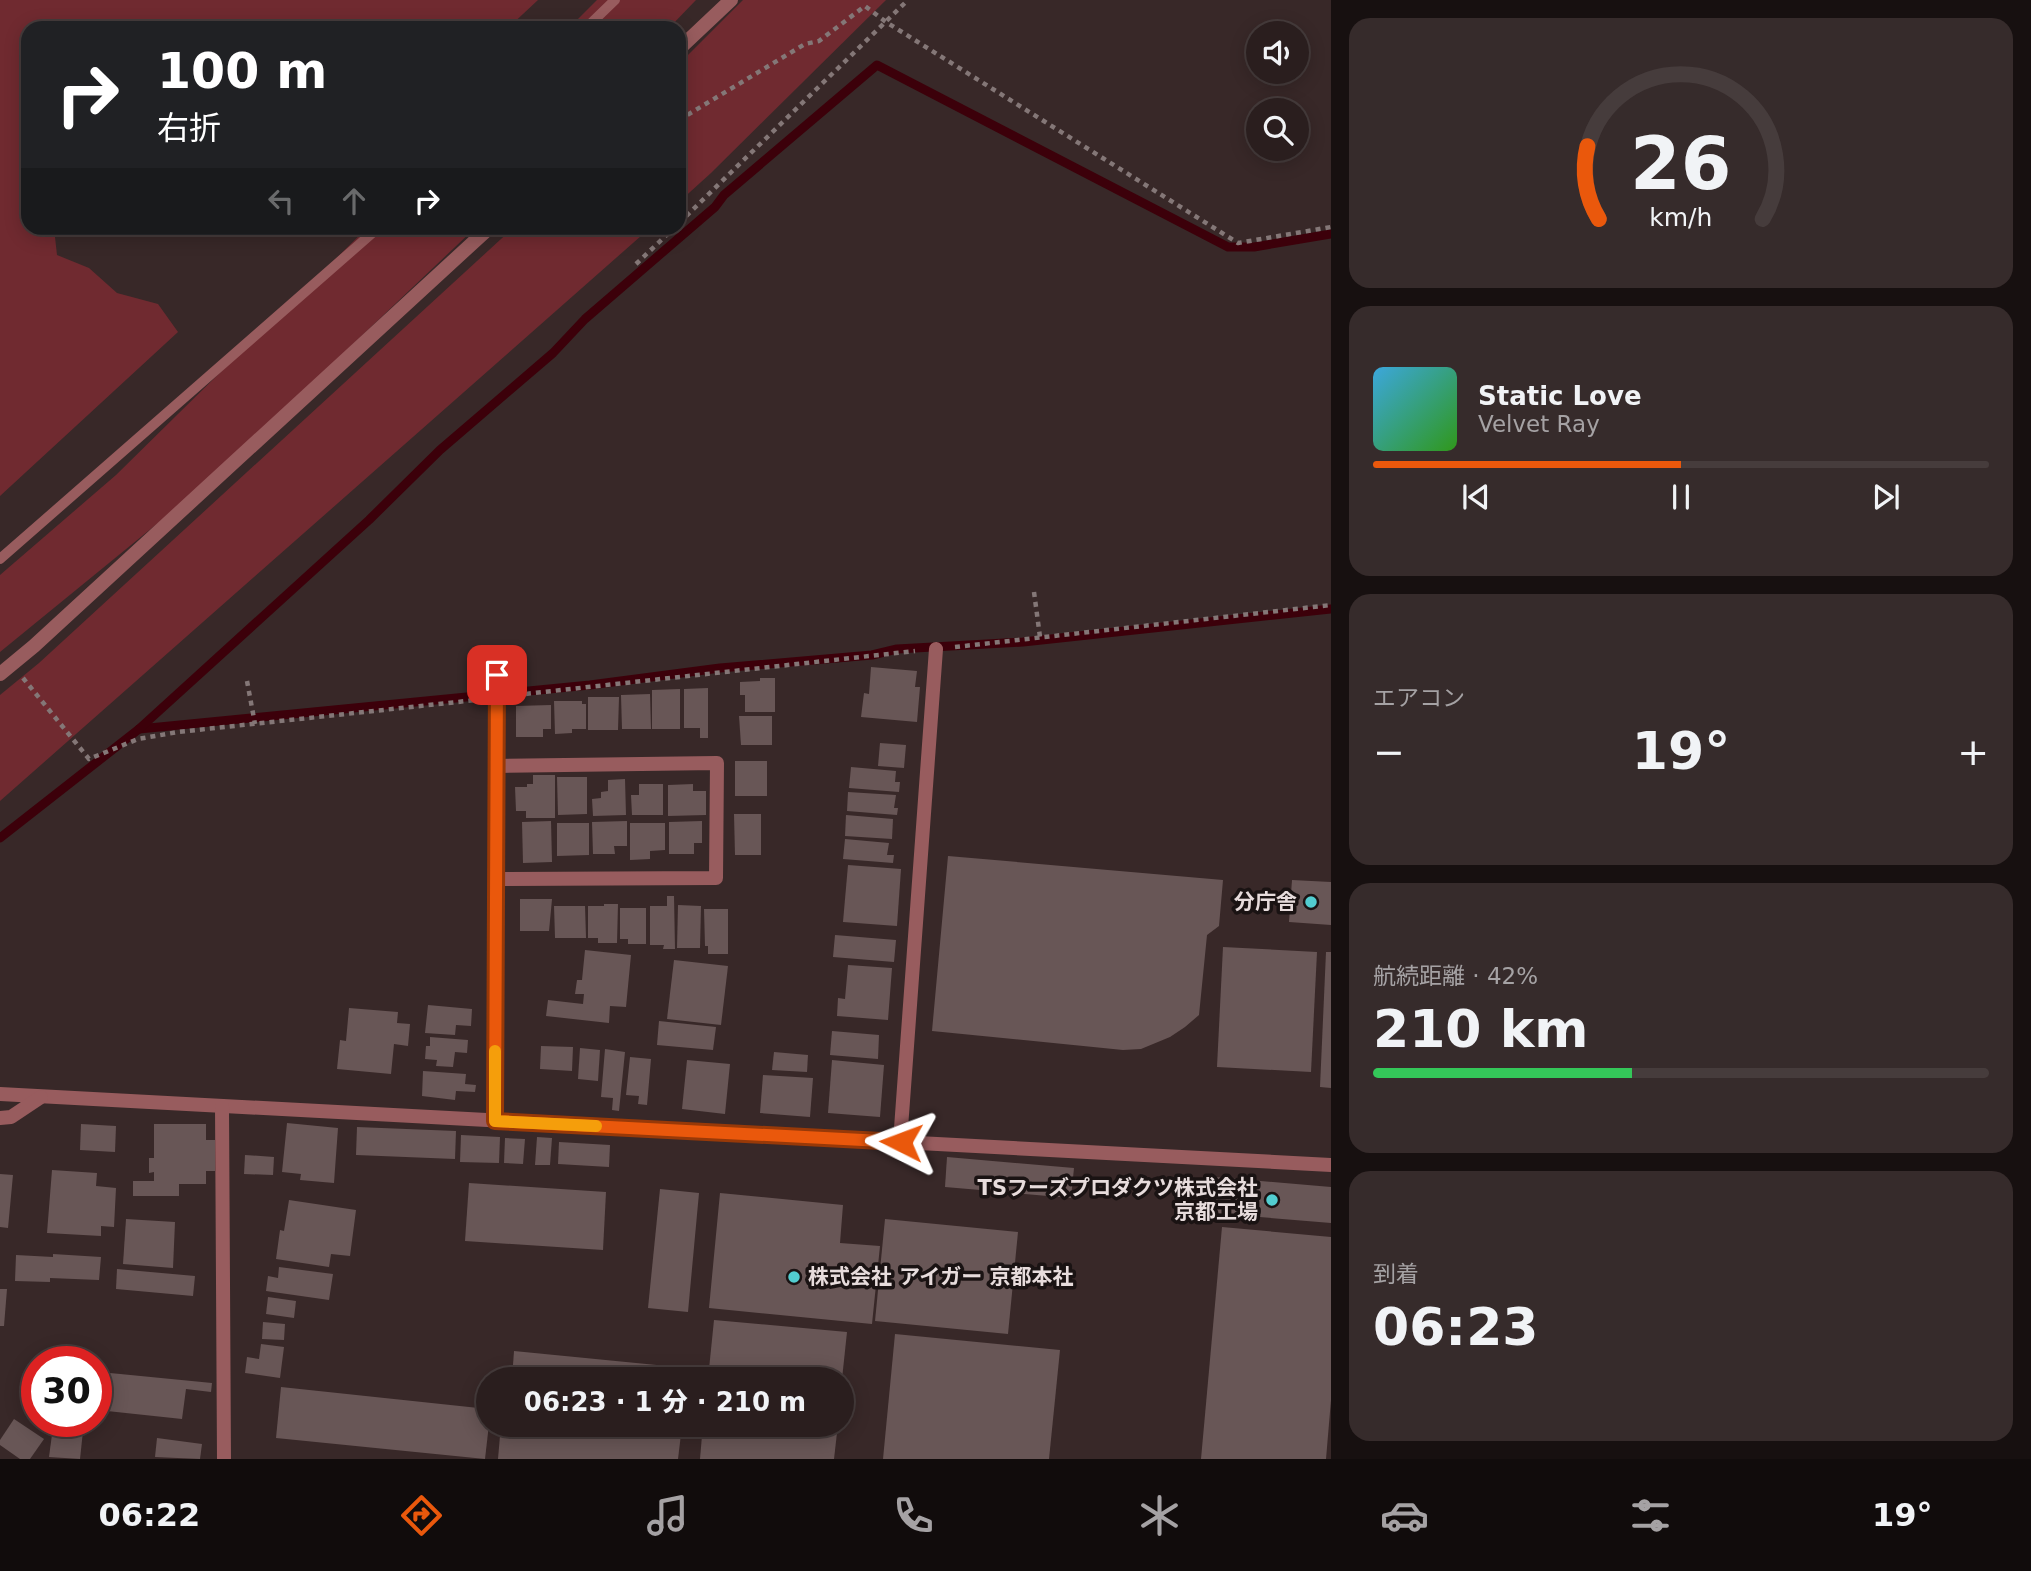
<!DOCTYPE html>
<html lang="ja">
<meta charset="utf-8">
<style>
body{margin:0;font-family:"DejaVu Sans","Noto Sans JP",sans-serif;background:#362b2b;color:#f1f3f6;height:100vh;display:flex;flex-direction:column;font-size:26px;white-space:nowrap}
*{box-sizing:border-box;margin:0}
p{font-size:23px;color:#a5a2a4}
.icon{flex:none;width:38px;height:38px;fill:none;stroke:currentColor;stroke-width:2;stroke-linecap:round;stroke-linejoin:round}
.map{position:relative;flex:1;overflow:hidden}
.details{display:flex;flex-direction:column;gap:18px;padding:18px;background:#171010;width:700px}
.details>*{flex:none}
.guide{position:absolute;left:21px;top:21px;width:665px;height:214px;border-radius:21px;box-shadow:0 4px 18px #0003,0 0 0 2px #463c3c;background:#202124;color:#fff;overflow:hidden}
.controls{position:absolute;left:1246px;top:21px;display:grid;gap:14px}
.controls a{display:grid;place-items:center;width:63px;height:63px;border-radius:50%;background:#2a1e1e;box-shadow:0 4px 18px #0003,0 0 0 2px #463c3c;font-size:35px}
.speed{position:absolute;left:21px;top:1346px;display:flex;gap:14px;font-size:35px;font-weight:700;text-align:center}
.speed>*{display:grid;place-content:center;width:91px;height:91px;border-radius:50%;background:#2a1e1e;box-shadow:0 4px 18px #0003,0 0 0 2px #463c3c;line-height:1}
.speed .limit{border:10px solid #d22;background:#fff;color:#111}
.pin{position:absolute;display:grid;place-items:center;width:60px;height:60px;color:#fff;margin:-30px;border-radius:14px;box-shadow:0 4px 10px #0006}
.me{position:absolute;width:77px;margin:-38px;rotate:273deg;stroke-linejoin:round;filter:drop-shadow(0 0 5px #0008)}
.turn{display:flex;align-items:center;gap:24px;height:147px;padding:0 21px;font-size:32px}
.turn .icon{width:91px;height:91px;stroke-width:2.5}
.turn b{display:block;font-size:49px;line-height:60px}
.lanes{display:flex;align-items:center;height:66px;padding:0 21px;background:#0003;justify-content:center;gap:35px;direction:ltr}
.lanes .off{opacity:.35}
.big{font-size:52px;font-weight:800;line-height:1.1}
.details .widget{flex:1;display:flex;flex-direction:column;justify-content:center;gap:10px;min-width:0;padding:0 24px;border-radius:21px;background:#362b2b}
.details .dial{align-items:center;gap:0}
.dial svg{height:182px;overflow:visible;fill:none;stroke:#463c3c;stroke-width:7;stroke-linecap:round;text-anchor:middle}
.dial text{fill:#f1f3f6;stroke:none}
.song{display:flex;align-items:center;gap:21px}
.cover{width:84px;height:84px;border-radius:10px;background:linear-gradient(135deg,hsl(200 70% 55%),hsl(110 70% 35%))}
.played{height:7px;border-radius:4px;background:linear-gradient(90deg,#ea580c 50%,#463c3c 50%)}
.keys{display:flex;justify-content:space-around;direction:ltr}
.heat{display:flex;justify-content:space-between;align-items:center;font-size:38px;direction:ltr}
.charge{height:10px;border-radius:5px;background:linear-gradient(90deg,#34c759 42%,#463c3c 0)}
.trip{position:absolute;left:476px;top:1367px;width:378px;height:70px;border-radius:35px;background:#2a1e1e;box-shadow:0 4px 18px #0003,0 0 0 2px #463c3c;font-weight:800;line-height:70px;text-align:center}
.tab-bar{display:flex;height:112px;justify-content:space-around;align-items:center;background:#110c0c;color:#a5a2a4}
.tab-bar .icon{width:49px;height:49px}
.tab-bar .on{color:#ea580c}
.tab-bar b{font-size:32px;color:#f1f3f6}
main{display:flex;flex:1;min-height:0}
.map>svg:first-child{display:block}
</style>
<main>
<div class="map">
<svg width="1331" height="1459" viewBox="0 0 1331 1459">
<rect width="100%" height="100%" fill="#382828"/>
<g fill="#702a30">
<path d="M 0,0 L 538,0 L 508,28 L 28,28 L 28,228 L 54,228 L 57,255 L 89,268 L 117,293 L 158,304 L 178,332 L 0,496 Z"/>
<path d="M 597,0 L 696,0 L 669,28 L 569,28 Z"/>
<path d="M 743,0 L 886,0 L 711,173 L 679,202 L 679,64 Z"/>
<path d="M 367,228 L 475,228 L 207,483 L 0,652 L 0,575 L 116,475 Z"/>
<path d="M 513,228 L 650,228 L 0,801 L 0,695 L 39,663 Z"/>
</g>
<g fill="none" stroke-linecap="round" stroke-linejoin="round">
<g stroke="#3c000a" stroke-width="9">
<path d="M 139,729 L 590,685 L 720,668 L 872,655 L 897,649 L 1023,642 L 1331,609"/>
<path d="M 0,838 L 139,729 L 369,520 L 440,450 L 553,353 L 585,319 L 715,207 L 724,195 L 877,65 L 1228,247 L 1254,247 L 1331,234"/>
</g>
</g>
<g fill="#685656">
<path d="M 871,667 L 917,671 L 915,687 L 920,687 L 917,722 L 861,717 L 864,693 L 869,694 Z"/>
<path d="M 760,678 L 775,678 L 775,712 L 745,712 L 745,695 L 740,695 L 740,682 L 760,681 Z"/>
<path d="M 708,688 L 708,738 L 700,738 L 700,728 L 684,728 L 684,689 Z"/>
<path d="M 680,689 L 680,729 L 652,729 L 652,690 Z"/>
<path d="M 650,694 L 651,729 L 622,729 L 621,695 Z"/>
<path d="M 588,697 L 619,697 L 618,730 L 588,730 Z"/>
<path d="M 554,701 L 582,701 L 582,704 L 586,704 L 586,729 L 572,729 L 572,733 L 555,734 Z"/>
<path d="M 551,705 L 551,729 L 543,729 L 543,737 L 516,737 L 516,706 Z"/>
<path d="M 739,716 L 772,716 L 772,745 L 741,745 Z"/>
<path d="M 880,743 L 906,745 L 904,768 L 878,766 Z"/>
<rect x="735" y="761" width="32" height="35"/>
<path d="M 851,767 L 896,771 L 895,782 L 900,782 L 899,792 L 849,788 Z"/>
<path d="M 533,775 L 555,775 L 555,818 L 526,818 L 526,811 L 516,811 L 515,787 L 527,787 L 527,784 L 533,784 Z"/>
<path d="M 557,777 L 587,777 L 587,814 L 558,815 Z"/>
<path d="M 625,779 L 626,815 L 593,816 L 592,799 L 601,798 L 601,792 L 608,791 L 608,780 Z"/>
<path d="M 639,784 L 663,784 L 663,815 L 632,815 L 631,795 L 639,795 Z"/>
<path d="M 693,784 L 693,791 L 706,791 L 706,815 L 668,816 L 668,785 Z"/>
<path d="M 848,792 L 896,795 L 894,808 L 898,808 L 897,815 L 847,811 Z"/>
<path d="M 734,814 L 761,814 L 761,855 L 735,855 Z"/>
<path d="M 846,815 L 893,819 L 892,839 L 845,836 Z"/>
<path d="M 551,821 L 552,862 L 523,863 L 522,822 Z"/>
<path d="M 627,821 L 627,846 L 614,846 L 615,854 L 593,854 L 592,822 Z"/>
<path d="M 702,821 L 702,843 L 694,843 L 694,854 L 669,854 L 669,822 Z"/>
<path d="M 557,823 L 589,823 L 589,855 L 557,856 Z"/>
<path d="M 630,823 L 665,823 L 665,850 L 650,851 L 650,859 L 630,860 Z"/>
<path d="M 845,839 L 889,843 L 887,855 L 894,855 L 893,863 L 843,859 Z"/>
<path d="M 948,856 L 1223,880 L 1219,926 L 1207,935 L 1199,1015 L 1185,1027 L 1170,1037 L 1141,1049 L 1123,1050 L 932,1031 Z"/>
<path d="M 848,865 L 901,869 L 897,926 L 843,922 Z"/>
<path d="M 1292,880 L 1331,882 L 1331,925 L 1289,922 Z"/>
<path d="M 667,896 L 674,896 L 675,949 L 663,949 L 664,945 L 650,945 L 650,906 L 667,906 Z"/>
<path d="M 520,899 L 552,899 L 549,931 L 520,931 Z"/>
<path d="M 604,904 L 618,904 L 617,943 L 598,943 L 598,938 L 588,938 L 588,906 L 604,906 Z"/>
<path d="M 678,905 L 701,906 L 700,948 L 677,948 Z"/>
<path d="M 554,906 L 585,906 L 586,938 L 555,938 Z"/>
<path d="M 620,908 L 646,908 L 646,944 L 628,944 L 628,939 L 620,939 Z"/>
<path d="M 704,909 L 728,909 L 728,954 L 708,954 L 708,946 L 705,946 Z"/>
<path d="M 835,935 L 896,940 L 894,962 L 833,957 Z"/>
<path d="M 1223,947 L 1317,952 L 1311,1072 L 1217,1067 Z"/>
<path d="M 585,950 L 631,955 L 626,1007 L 610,1006 L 609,1023 L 546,1016 L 548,1000 L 583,1004 L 584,994 L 575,994 L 577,980 L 582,980 Z"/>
<path d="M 1326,952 L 1331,952 L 1331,1088 L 1320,1087 Z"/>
<path d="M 674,960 L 728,966 L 721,1025 L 667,1019 Z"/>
<path d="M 848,965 L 892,968 L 888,1020 L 837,1016 L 838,998 L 845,999 Z"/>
<path d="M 428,1005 L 472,1009 L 471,1026 L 456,1025 L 455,1035 L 425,1033 Z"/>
<path d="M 349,1008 L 398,1012 L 397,1023 L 410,1024 L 408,1046 L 394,1044 L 391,1074 L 337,1069 L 340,1040 L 346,1041 Z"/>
<path d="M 659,1021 L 716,1027 L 713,1050 L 657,1045 Z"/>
<path d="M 832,1031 L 879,1035 L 878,1059 L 830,1055 Z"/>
<path d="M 430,1037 L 468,1040 L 467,1053 L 455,1052 L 453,1067 L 436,1066 L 437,1060 L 425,1059 L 426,1046 L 430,1046 Z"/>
<path d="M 541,1046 L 573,1047 L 572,1071 L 540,1069 Z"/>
<path d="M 580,1048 L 600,1050 L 598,1081 L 578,1079 Z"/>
<path d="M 605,1049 L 625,1052 L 619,1111 L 612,1110 L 613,1098 L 601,1097 Z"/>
<path d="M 774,1052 L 808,1055 L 807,1072 L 772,1070 Z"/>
<path d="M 630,1057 L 651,1059 L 647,1105 L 638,1104 L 639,1096 L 626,1095 Z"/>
<path d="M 687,1060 L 730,1064 L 725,1114 L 682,1109 Z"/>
<path d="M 832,1060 L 884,1065 L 880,1117 L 828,1113 Z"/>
<path d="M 423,1071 L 466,1074 L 465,1084 L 476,1085 L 475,1092 L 456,1091 L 455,1100 L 422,1096 Z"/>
<path d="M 763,1075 L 813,1078 L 810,1117 L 760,1113 Z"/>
<path d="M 287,1123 L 338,1128 L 334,1183 L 300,1180 L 301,1174 L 282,1172 Z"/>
<path d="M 81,1124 L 116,1126 L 115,1152 L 80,1150 Z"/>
<path d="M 154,1124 L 206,1124 L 206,1140 L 215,1140 L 215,1171 L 206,1171 L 206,1184 L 179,1184 L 179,1196 L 133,1196 L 133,1181 L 154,1181 L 154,1172 L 149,1173 L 149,1158 L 154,1158 Z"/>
<path d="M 357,1127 L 456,1131 L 455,1159 L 356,1155 Z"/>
<path d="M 461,1135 L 500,1137 L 499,1163 L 460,1162 Z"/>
<path d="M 537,1137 L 552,1138 L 550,1165 L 535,1165 Z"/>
<path d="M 505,1138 L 525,1139 L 523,1164 L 504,1163 Z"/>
<path d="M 559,1142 L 610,1145 L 609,1167 L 558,1164 Z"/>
<path d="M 245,1155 L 274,1157 L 273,1175 L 244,1174 Z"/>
<path d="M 947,1157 L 1074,1168 L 1071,1198 L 945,1187 Z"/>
<path d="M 52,1170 L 97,1173 L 96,1186 L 116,1188 L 114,1227 L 101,1226 L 101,1236 L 47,1233 Z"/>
<path d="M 0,1174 L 13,1175 L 8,1228 L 0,1227 Z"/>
<path d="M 1215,1177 L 1331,1187 L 1331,1223 L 1211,1213 Z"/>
<path d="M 469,1183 L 606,1192 L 603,1250 L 465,1241 Z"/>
<path d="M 660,1189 L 699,1193 L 688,1312 L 648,1308 Z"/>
<path d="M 720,1193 L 843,1205 L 840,1243 L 880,1246 L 872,1324 L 709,1308 Z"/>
<path d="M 289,1200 L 356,1210 L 350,1256 L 331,1254 L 329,1267 L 276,1259 L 280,1230 L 284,1231 Z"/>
<path d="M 126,1219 L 175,1222 L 173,1268 L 123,1264 Z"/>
<path d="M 885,1219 L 1018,1232 L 1008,1334 L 875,1321 Z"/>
<path d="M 1222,1227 L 1331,1237 L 1331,1400 L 1326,1459 L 1201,1459 Z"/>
<path d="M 53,1254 L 101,1257 L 99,1280 L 50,1278 L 50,1282 L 15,1281 L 16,1255 L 53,1257 Z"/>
<path d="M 279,1267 L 333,1274 L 329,1300 L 266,1291 L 268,1276 L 278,1278 Z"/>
<path d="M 117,1269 L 195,1276 L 193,1296 L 116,1289 Z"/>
<path d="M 0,1289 L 7,1289 L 4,1326 L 0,1326 Z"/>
<path d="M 268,1297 L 296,1301 L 294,1318 L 266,1314 Z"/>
<path d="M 714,1320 L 847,1332 L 842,1379 L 708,1379 Z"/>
<path d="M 263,1322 L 285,1324 L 284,1340 L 262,1339 Z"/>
<path d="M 895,1334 L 1060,1350 L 1049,1459 L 883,1459 Z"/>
<path d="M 261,1344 L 284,1347 L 280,1378 L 245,1373 L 247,1357 L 259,1359 Z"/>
<path d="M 514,1351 L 687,1368 L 686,1379 L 512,1379 Z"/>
<path d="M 96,1372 L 107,1373 L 102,1411 L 96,1410 Z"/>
<path d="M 110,1373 L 212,1383 L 211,1392 L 186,1389 L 182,1419 L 107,1411 Z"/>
<path d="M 281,1387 L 488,1409 L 489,1424 L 485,1459 L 276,1438 Z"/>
<path d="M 14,1419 L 44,1439 L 30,1459 L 20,1459 L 0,1445 L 0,1440 Z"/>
<path d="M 501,1424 L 589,1424 L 681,1434 L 678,1459 L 498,1459 Z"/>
<path d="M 703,1424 L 838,1424 L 834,1459 L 700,1459 Z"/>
<path d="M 53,1427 L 83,1431 L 80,1459 L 49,1457 Z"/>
<path d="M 157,1438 L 202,1444 L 200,1459 L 155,1457 Z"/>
</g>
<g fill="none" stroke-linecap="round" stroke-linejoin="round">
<g stroke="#847777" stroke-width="4.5" stroke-dasharray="5 5" stroke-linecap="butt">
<path d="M 679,120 L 805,44 L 819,41 L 865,6 L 886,22 L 1238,243 L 1331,227"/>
<path d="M 679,223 L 908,0"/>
<path d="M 636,264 L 674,228"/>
<path d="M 1034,592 L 1040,637"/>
<path d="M 955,647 L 1331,605"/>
<path d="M 23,678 L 89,759 L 138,739 L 178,732 L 476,700"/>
<path d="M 247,681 L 255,724"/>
<path d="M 516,695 L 915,651"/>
</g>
<g stroke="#985c5e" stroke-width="10">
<path d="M 586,28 L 615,0"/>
<path d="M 0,559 L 378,228"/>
</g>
<g stroke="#985c5e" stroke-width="14">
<path d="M 679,49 L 731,0"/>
<path d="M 0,674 L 34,646 L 489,228"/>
<path d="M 496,879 L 716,878 L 717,763 L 496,766"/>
<path d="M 0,1094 L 1331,1165"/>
<path d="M 222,1106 L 224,1459"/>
<path d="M 0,1118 L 11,1117 L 41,1097"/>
<path d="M 495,1121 L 497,653"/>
<path d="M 900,1142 L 936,649"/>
</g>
</g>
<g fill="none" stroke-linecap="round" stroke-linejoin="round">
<g stroke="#983908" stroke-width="18">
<path id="route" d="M 497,675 L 495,1121 L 901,1142"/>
</g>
<use href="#route" stroke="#ea580c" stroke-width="12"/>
<path stroke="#f59e0b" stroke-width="12" d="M 495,1051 L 495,1121 L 596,1126"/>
</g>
<g fill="#52cdd0" stroke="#1a1313" stroke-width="2.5">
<circle cx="1311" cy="902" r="7"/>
<circle cx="1272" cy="1200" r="7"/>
<circle cx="794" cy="1277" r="7"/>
</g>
<g text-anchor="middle" stroke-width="7" stroke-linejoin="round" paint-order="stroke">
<g font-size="21" font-weight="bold" fill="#e7dcdc" stroke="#1a1313" text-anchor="end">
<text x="1297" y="909">分庁舎</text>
<text x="1258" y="1195">TSフーズプロダクツ株式会社<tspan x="1258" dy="24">京都工場</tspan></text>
<text x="808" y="1284" text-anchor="start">株式会社 アイガー 京都本社</text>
</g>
</g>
</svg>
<div class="controls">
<a><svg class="icon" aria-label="sound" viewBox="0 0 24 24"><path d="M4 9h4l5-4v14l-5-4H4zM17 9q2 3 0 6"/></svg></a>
<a><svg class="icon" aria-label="search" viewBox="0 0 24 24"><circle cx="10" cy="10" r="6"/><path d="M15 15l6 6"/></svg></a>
</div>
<div class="speed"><div class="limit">30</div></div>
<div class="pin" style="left:497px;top:675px;background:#d93025"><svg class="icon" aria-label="arrive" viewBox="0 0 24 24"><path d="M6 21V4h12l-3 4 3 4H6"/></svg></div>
<svg class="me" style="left:901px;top:1142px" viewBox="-20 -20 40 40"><path d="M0-17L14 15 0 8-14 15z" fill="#ea580c" stroke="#fff" stroke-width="4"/></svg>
<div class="trip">06:23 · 1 分 · 210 m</div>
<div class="guide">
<div class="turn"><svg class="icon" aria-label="right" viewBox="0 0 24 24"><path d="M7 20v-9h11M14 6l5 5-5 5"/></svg><div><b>100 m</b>右折</div></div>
<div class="lanes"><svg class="icon off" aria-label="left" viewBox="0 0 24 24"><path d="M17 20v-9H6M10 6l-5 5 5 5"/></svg><svg class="icon off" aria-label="ahead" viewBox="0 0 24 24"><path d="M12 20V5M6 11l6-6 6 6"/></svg><svg class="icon" aria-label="right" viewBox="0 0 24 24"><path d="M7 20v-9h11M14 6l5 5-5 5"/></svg></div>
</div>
</div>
<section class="details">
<div class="widget dial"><svg viewBox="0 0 100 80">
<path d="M14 69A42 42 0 1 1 86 69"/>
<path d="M14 69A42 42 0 0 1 9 37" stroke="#ea580c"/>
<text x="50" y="56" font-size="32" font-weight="700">26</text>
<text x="50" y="72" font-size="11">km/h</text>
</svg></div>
<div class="widget">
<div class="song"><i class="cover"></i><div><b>Static Love</b><p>Velvet Ray</p></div></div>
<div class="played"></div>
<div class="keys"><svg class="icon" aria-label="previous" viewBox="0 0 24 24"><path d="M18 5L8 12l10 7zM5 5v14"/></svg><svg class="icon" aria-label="pause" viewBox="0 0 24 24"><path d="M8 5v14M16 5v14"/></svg><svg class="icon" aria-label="next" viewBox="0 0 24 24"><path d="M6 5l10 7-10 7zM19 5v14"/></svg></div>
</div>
<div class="widget"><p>エアコン</p>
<div class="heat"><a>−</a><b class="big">19°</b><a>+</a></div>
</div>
<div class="widget"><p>航続距離 · 42%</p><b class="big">210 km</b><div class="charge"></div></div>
<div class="widget"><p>到着</p><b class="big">06:23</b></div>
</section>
</main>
<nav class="tab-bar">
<b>06:22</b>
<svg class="icon on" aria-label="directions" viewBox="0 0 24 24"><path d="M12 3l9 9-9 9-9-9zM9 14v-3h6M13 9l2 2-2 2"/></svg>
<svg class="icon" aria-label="music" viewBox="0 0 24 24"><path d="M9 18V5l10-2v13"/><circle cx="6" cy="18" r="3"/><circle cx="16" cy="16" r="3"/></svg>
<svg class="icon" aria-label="phone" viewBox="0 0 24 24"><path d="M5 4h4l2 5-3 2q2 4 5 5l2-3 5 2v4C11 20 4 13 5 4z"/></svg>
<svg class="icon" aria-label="climate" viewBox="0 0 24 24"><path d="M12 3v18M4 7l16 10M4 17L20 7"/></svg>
<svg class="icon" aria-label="car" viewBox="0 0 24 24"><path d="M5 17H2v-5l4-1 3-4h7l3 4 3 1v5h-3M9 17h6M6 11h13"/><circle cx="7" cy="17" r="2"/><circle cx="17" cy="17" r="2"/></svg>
<svg class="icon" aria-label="filters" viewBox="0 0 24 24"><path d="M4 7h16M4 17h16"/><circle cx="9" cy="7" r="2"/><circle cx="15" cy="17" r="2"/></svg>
<b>19°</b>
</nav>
